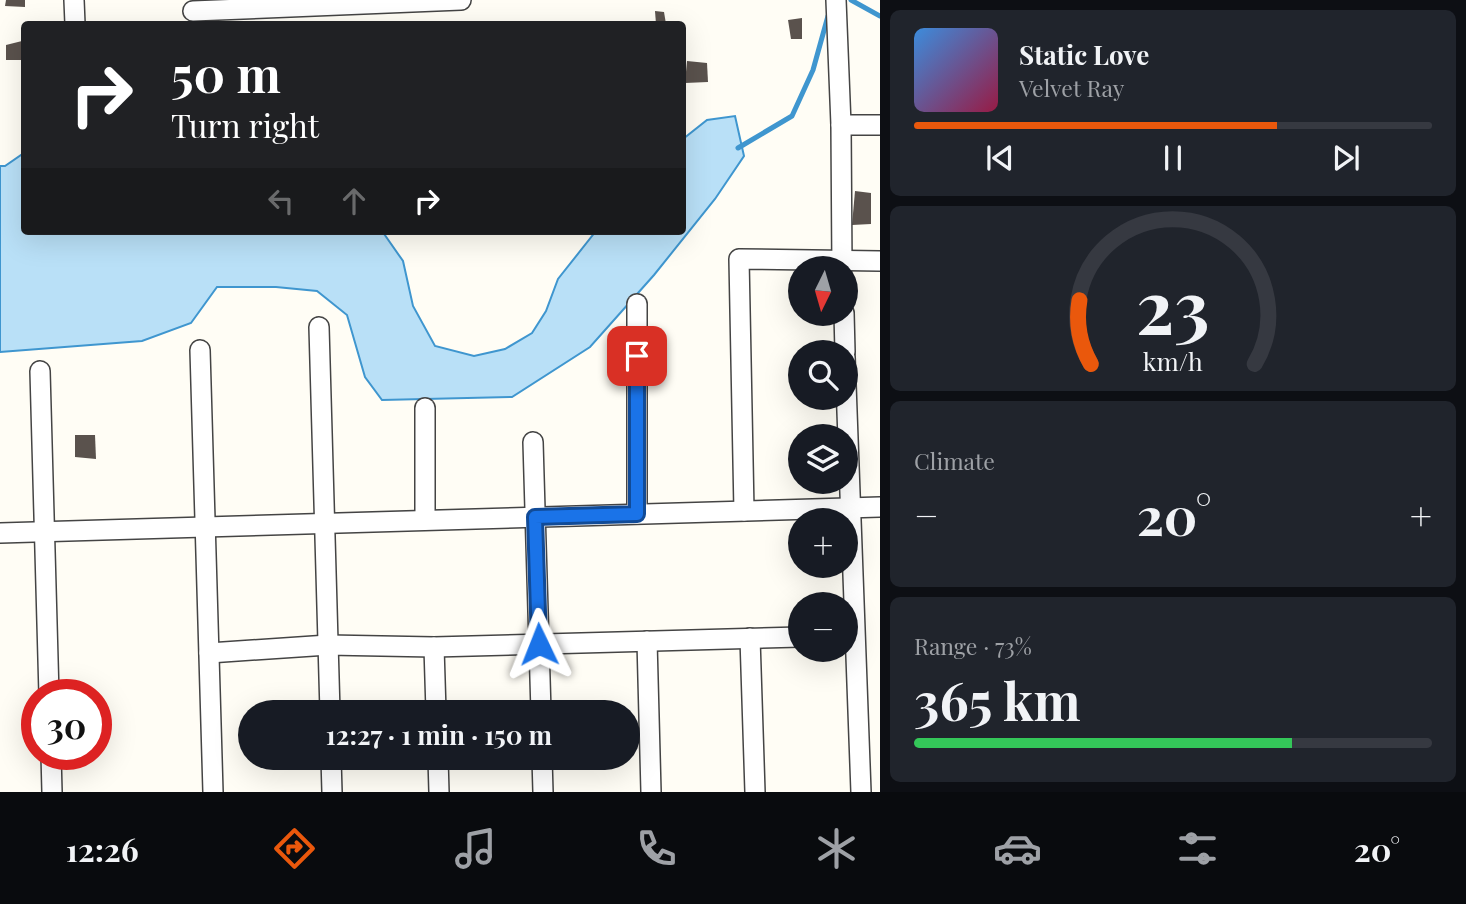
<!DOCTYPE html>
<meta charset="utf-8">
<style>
body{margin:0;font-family:"Playfair Display",serif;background:#20242c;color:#f1f3f6;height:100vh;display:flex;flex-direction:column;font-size:26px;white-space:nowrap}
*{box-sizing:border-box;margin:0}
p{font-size:23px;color:#9ea1a6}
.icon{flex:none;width:38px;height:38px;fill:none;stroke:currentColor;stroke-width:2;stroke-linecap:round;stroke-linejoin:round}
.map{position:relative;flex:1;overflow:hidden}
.details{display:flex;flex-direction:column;gap:10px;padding:10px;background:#0d0f14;width:586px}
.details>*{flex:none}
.guide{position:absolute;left:21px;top:21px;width:665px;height:214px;border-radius:7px;box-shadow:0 7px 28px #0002;background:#202124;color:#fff;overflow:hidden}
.needle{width:46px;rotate:185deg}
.fabs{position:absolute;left:788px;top:256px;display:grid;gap:14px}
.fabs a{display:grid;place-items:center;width:70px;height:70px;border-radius:50%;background:#171b24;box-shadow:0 7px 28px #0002;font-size:35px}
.speed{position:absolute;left:21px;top:679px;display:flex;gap:14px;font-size:35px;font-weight:700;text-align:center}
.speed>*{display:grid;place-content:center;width:91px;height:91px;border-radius:50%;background:#171b24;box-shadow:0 7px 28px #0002;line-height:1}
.speed .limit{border:10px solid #d22;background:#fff;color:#111}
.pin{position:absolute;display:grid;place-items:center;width:60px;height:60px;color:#fff;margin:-30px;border-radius:14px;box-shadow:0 4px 10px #0006}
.me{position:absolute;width:77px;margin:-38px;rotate:358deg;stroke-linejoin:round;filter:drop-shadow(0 0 5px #0008)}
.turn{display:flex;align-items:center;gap:24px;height:147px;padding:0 35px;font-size:32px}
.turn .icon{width:91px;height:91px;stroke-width:2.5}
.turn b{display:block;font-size:49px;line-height:60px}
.lanes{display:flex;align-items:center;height:66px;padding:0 35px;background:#0003;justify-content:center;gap:35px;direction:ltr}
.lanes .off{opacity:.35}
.big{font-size:52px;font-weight:700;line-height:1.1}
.details .widget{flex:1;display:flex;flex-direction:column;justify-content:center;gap:10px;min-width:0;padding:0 24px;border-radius:10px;background:#20242c}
.details .dial{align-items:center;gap:0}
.dial svg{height:182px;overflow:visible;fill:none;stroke:#363941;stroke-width:7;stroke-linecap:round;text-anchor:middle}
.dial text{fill:#f1f3f6;stroke:none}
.song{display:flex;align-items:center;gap:21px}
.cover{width:84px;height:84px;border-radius:10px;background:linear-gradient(135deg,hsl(210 70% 55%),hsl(340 70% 35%))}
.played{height:7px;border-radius:4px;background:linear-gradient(90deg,#ea580c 70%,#363941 70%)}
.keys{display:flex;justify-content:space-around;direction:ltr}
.heat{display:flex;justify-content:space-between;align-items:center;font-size:38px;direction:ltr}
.charge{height:10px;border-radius:5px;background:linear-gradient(90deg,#34c759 73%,#363941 0)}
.trip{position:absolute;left:238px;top:700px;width:402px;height:70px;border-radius:35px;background:#171b24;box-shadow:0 7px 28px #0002;font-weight:700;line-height:70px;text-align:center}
.tabs{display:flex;height:112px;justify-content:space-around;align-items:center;background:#090b0e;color:#9ea1a6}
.tabs .icon{width:49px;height:49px}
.tabs .on{color:#ea580c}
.tabs b{font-size:32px;color:#f1f3f6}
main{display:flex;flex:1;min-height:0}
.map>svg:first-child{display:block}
</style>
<main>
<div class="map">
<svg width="880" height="792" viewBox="0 0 880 792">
<rect width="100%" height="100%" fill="#fffdf5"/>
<path fill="#b9e0f7" stroke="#3f96cf" stroke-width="2" d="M 735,116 L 744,156 L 715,199 L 654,275 L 590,347 L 512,397 L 382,400 L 365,377 L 347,315 L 317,291 L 276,287 L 217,287 L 191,323 L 142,341 L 0,352 L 0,166 L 5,166 L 24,153 L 24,231 L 382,231 L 403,261 L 413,306 L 435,346 L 474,356 L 505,349 L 532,333 L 546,311 L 558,279 L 596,231 L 682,231 L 683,139 L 707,120 Z"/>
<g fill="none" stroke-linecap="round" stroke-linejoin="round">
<g stroke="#3f96cf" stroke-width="5">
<path d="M 851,0 L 880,16"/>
<path d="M 738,148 L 792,116 L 813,70 L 828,16"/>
</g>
</g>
<g fill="#5a524d">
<path d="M 6,0 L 25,0 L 25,7 L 5,6 Z"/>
<path d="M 655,11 L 664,12 L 666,24 L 656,24 Z"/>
<path d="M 802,18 L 802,39 L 791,39 L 788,20 Z"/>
<path d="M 22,41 L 23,60 L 6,60 L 6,45 Z"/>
<path d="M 687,61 L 707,63 L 708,82 L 685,83 Z"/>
<path d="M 855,191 L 871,193 L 871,224 L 852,225 Z"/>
<path d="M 75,435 L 95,435 L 96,459 L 75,457 Z"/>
</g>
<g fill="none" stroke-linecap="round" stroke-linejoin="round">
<g stroke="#444" stroke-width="22">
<g id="minor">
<path d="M 74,0 L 75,24"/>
<path d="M 836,0 L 841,125 L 842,268"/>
<path d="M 193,11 L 461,0"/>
<path d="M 841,125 L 880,125"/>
<path d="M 637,304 L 637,514"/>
<path d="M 844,313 L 845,352"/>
<path d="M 319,327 L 330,712"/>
<path d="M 200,350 L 213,792"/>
<path d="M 845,357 L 861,792"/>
<path d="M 40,371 L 49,695"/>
<path d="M 533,442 L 541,712"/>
<path d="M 744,511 L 739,259 L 880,261"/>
<path d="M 425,520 L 425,408"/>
<path d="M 0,533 L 880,507"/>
<path d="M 750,638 L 755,792"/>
<path d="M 647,641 L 651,792"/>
<path d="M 434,647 L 436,712"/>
<path d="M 209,653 L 328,645 L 434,647 L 800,637"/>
<path d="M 51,754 L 52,792"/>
<path d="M 331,758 L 332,792"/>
<path d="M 438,758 L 439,792"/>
<path d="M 542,758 L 543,792"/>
</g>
</g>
<use href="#minor" stroke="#fff" stroke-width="19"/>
</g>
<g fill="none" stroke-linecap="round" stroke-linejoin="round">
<g stroke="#114b97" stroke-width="18">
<path id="route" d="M 539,644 L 535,517 L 637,514 L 637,356"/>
</g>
<use href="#route" stroke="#1a73e8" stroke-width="12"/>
</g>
</svg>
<div class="fabs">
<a><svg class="needle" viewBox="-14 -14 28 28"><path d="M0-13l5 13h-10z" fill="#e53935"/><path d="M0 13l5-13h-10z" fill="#9ea1a6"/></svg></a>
<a><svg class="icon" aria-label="search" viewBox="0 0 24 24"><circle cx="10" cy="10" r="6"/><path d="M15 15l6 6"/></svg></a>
<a><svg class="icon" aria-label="layers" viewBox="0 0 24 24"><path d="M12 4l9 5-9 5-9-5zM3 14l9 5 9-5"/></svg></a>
<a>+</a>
<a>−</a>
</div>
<div class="speed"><div class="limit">30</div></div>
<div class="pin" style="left:637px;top:356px;background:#d93025"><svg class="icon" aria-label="arrive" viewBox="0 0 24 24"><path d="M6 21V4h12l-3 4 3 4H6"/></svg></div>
<svg class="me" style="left:539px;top:644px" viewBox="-20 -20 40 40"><path d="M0-17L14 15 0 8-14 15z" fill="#1a73e8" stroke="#fff" stroke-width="4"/></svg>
<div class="trip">12:27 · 1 min · 150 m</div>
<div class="guide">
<div class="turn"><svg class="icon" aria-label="right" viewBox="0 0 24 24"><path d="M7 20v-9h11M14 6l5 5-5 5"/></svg><div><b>50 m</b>Turn right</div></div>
<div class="lanes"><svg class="icon off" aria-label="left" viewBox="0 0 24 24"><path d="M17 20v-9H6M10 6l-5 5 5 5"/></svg><svg class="icon off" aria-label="ahead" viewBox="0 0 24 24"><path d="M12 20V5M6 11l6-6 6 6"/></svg><svg class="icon" aria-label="right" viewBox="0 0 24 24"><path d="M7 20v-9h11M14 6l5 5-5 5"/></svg></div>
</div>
</div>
<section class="details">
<div class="widget">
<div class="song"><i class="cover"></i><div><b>Static Love</b><p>Velvet Ray</p></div></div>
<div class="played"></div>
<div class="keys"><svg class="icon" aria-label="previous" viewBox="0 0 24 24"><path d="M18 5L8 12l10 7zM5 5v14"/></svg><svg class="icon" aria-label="pause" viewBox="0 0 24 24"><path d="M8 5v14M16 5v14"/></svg><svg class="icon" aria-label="next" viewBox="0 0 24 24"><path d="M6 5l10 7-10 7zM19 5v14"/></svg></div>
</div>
<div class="widget dial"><svg viewBox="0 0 100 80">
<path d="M14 69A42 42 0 1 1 86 69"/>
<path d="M14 69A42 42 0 0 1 9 41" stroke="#ea580c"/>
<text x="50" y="56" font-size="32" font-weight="700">23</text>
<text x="50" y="72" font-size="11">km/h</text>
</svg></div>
<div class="widget"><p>Climate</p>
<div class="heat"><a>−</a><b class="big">20°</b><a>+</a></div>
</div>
<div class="widget"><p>Range · 73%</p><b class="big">365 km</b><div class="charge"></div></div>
</section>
</main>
<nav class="tabs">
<b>12:26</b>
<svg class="icon on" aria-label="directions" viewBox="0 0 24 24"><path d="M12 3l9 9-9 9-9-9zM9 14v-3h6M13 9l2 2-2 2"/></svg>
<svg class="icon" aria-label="music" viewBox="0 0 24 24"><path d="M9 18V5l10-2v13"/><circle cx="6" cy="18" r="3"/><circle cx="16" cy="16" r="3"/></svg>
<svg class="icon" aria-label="phone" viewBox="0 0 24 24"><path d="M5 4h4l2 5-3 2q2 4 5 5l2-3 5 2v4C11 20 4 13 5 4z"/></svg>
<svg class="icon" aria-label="climate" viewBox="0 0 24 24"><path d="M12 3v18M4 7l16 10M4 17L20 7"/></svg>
<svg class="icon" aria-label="car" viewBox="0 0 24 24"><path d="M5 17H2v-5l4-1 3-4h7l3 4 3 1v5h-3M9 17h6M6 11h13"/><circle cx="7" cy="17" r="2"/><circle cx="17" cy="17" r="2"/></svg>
<svg class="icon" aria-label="filters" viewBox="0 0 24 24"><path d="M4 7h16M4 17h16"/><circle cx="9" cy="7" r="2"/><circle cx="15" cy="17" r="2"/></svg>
<b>20°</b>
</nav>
